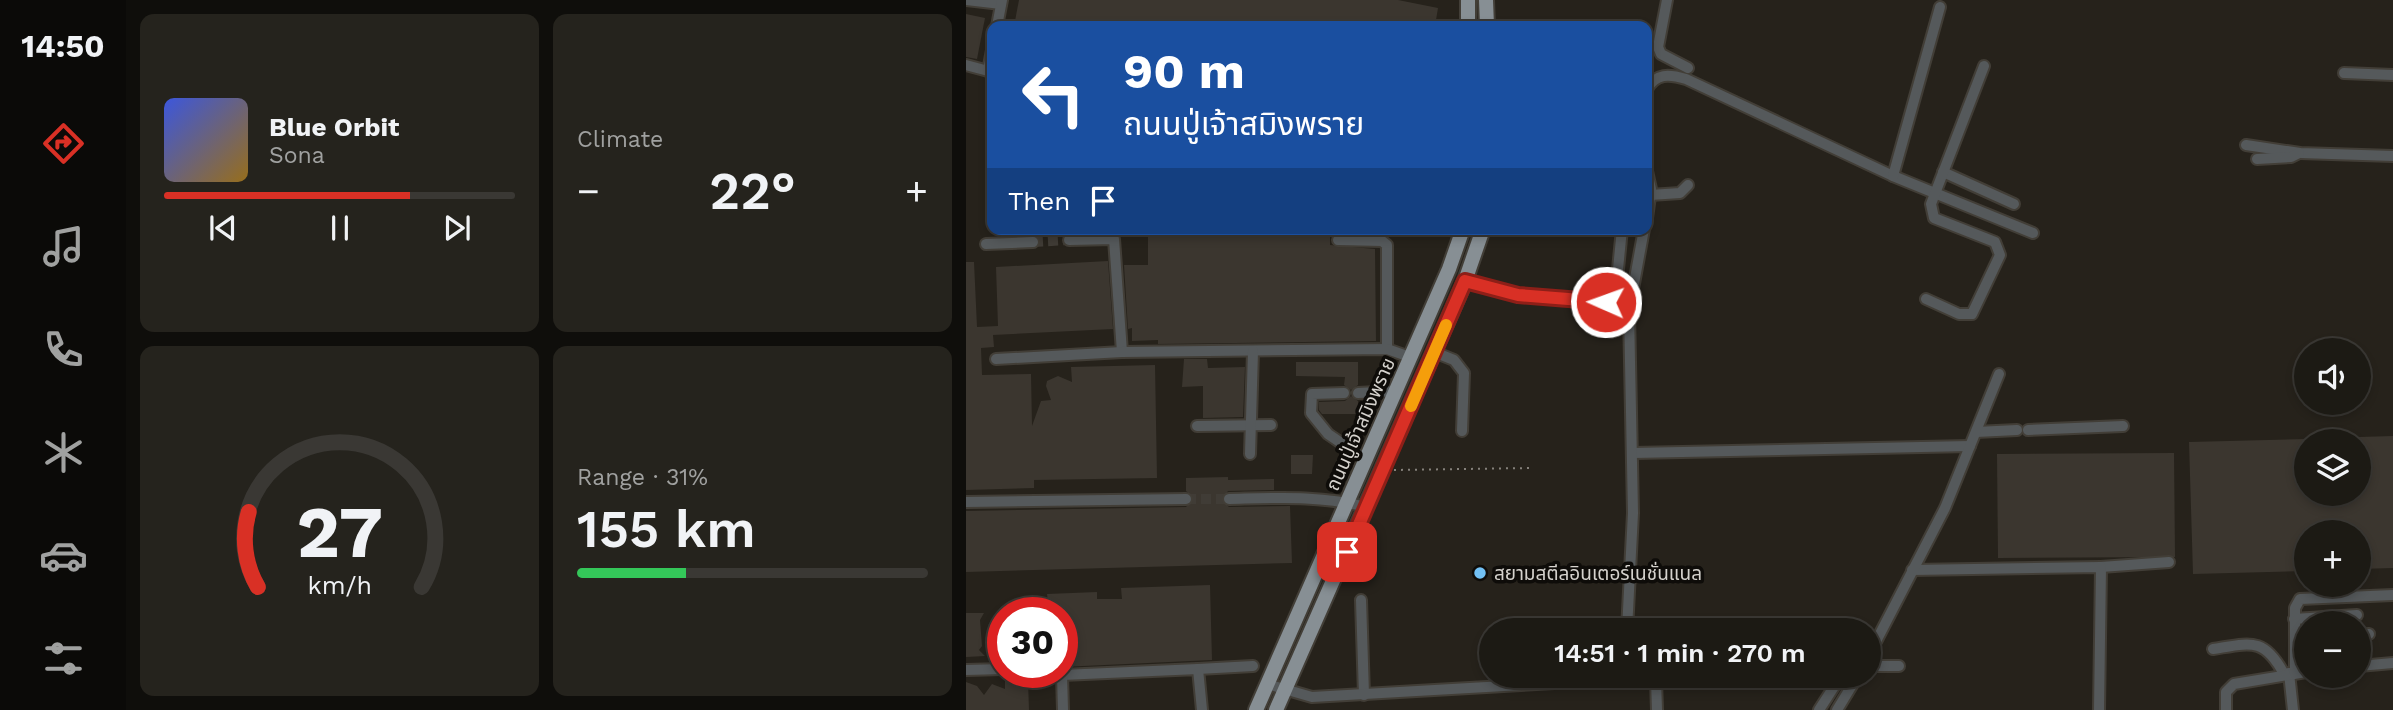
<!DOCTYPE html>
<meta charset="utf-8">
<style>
body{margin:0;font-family:"Work Sans","Noto Sans Thai",sans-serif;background:#25231d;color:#f1f3f6;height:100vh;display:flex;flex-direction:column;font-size:26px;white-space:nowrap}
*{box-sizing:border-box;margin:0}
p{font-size:23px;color:#a0a1a0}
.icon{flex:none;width:38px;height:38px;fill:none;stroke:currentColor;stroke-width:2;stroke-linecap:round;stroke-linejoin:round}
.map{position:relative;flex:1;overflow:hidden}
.drawer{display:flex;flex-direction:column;gap:14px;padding:14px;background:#0f0e0b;width:840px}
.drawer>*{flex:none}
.hud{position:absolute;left:21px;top:21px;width:665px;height:214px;border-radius:14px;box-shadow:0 4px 10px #0003,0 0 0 2px #3a3834;background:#1a4fa0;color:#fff;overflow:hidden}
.fabs{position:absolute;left:1328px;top:338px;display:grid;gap:14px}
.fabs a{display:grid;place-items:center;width:77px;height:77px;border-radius:50%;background:#1c1a14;box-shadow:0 4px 10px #0003,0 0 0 2px #3a3834;font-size:35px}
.speed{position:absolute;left:21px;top:597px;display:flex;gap:14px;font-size:35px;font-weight:700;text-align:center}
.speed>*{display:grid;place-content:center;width:91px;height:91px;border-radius:50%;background:#1c1a14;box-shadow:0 4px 10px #0003,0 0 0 2px #3a3834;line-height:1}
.speed .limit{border:10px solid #d22;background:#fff;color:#111}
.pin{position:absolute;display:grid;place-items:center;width:60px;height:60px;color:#fff;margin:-30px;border-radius:14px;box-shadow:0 4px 10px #0006}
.me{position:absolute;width:77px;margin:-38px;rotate:272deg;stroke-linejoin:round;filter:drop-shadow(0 0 5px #0008)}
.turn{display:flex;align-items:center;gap:24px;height:147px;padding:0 21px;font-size:32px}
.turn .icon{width:91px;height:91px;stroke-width:2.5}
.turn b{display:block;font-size:49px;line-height:60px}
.then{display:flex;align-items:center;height:66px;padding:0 21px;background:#0003;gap:14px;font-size:26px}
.big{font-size:52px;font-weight:600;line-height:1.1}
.drawer .widget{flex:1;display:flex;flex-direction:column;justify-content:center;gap:10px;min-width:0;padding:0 24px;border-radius:14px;background:#25231d}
.drawer .dial{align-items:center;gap:0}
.dial svg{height:182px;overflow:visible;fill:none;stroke:#3a3834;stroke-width:7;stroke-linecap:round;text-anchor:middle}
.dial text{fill:#f1f3f6;stroke:none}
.song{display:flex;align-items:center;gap:21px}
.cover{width:84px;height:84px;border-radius:10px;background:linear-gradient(135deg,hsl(230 70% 55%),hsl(40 70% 35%))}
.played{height:7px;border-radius:4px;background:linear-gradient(90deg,#d93025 70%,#3a3834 70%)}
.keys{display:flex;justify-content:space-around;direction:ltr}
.heat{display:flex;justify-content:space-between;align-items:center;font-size:38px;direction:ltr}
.charge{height:10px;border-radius:5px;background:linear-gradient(90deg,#34c759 31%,#3a3834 0)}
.drawer .tiles{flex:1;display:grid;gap:14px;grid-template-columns:repeat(2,1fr)}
.trip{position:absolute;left:513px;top:618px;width:402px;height:70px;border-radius:35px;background:#1c1a14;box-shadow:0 4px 10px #0003,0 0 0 2px #3a3834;font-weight:600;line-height:70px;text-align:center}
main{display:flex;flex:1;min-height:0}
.dock{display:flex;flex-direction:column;width:126px;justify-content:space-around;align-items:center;background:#0b0a08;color:#a0a1a0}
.dock .icon{width:49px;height:49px}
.dock .active{color:#d93025}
.dock b{font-size:32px;color:#f1f3f6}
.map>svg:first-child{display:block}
</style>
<main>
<nav class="dock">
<b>14:50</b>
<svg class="icon active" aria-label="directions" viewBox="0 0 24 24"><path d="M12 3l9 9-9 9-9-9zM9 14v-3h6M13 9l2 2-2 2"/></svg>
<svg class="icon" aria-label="music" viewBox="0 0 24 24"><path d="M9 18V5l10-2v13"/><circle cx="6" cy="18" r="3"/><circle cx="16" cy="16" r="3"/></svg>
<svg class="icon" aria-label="phone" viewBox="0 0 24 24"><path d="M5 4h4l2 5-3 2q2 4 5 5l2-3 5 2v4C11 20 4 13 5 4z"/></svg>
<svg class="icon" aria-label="climate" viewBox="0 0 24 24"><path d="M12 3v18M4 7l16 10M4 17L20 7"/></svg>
<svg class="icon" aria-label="car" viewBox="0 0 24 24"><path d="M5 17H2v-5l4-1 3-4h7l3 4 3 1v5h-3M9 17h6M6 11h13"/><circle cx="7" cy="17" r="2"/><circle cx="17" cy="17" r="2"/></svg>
<svg class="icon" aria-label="filters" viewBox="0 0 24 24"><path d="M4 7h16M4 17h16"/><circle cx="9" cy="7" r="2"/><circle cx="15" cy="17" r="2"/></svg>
</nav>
<section class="drawer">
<div class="tiles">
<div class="widget">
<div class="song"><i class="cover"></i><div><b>Blue Orbit</b><p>Sona</p></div></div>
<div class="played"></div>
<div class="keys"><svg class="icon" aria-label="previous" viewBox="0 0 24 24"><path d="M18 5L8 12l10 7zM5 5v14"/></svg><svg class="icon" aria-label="pause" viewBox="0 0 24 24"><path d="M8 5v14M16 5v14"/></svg><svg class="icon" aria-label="next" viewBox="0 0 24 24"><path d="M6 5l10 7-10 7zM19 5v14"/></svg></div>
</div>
<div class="widget"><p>Climate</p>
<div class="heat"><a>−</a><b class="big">22°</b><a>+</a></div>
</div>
<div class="widget dial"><svg viewBox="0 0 100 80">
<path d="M14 69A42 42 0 1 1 86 69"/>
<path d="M14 69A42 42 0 0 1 10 36" stroke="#d93025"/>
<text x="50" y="56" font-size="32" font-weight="700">27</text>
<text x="50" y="72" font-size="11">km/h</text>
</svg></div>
<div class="widget"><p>Range · 31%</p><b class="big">155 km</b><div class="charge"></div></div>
</div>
</section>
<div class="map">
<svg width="1427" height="710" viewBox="0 0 1427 710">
<rect width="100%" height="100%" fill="#26221b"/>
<g fill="#3b362f">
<path d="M 53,0 L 432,0 L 472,8 L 469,26 L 48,26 Z"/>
<path d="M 0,14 L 19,18 L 11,59 L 0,57 Z"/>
<path d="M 182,229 L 364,229 L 364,245 L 409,249 L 410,341 L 192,344 L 192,340 L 166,341 L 166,328 L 162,329 L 158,265 L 182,265 Z"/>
<path d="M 142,261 L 147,329 L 27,335 L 28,347 L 15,348 L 16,375 L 65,374 L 66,426 L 75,401 L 85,400 L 80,386 L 81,381 L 92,376 L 106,382 L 105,367 L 189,365 L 191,478 L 68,480 L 68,488 L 0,490 L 0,262 L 8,262 L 11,327 L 32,326 L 30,267 Z"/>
<path d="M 218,359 L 241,359 L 242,368 L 279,367 L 277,417 L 237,418 L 237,386 L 216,387 Z"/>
<path d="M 330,362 L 392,362 L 392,385 L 385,390 L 378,385 L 379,377 L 330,376 Z"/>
<path d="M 385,396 L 392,401 L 392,414 L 356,414 L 353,410 L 353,402 L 379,401 Z"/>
<path d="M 1427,436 L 1427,568 L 1393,569 L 1393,532 L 1340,532 L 1340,571 L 1227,574 L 1223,442 L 1340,439 L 1340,494 L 1393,494 L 1393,437 Z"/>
<path d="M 1208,453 L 1209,557 L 1032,558 L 1031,454 Z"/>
<path d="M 325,455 L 347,455 L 346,474 L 325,474 Z"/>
<path d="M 262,477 L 262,480 L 308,479 L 308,490 L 262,491 L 255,500 L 263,507 L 324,506 L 326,563 L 0,572 L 0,511 L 220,507 L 228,498 L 220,491 L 220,478 Z"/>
<path d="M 244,585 L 246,660 L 96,667 L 96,612 L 74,612 L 74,601 L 82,601 L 81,594 L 131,592 L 131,599 L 156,599 L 155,588 Z"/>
<path d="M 0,613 L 18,613 L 14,620 L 16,646 L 13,650 L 19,656 L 0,657 Z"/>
<path d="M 39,680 L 62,680 L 63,710 L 0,710 L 0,682 L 11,686 L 18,695 L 26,684 L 39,689 Z"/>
</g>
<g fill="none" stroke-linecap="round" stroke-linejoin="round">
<g stroke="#403c36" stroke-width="10" stroke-dasharray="10 5" stroke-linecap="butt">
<path d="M 67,242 L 103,240"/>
<path d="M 220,499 L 263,499"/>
<path d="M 731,679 L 811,679"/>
</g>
<g stroke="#423e37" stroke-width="14">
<g id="minor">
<path d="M 0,0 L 35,4"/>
<path d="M 701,0 L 692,47 L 695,54 L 722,68"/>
<path d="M 31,26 L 36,0"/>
<path d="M 0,65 L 26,72"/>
<path d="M 22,71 L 26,50"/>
<path d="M 1378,73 L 1427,75"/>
<path d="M 681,89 C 690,73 703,74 720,79 L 927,176 L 1067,233"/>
<path d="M 1280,145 L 1334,153 L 1427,156"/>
<path d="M 1291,159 L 1325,157 L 1333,153"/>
<path d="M 681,171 L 685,189 L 681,218"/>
<path d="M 977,172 L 1048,204"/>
<path d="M 927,176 L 974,7"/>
<path d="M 684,195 L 714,193 L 722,185"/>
<path d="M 103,240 L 148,239 L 156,352"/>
<path d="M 372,240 L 416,241 L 421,245 L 421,349"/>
<path d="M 20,244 L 67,242"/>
<path d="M 499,281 L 552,295 L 640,302 L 651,279 L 656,229"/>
<path d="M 960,299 L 993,314 L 1006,314 L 1034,255 L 1029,242 L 968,218 L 965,204 L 1018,66"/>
<path d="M 468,352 L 488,360 L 498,373 L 496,431"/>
<path d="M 30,359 L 156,352 L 421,349 L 444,357"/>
<path d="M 378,393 L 346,394 L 345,413 L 362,434 L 400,460"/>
<path d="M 392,393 L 430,391"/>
<path d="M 231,426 L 305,425"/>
<path d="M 1062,430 L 1157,426"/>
<path d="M 1010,432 L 1051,430"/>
<path d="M 667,453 L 1004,446"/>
<path d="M 284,454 L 287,351"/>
<path d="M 263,499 C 308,498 356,495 400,507"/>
<path d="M 0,502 L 220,499"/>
<path d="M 1135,567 L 1203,562"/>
<path d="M 946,570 L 1135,567 L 1133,710"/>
<path d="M 395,600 L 398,695"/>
<path d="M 1328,619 L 1391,615"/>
<path d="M 661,630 L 667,513 L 663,311 L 678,229"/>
<path d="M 1393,635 L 1403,634"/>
<path d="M 1247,649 C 1285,643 1298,637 1318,674"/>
<path d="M 903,655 L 979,508 L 1033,374"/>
<path d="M 903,666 L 933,666"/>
<path d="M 1393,666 L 1427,663"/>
<path d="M 232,669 L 287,666"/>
<path d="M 0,670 L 37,669"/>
<path d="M 73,672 L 96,675 L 232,669 L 236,710"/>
<path d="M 1323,673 L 1327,710"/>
<path d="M 1329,673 L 1329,608 L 1334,599 L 1427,595"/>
<path d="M 96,675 L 97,710"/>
<path d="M 659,679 L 690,680"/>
<path d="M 811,679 L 890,679"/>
<path d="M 301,684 L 346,697 L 659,679 L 659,676"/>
<path d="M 691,710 L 690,680 L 731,679"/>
<path d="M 853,710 L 873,679"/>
<path d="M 871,710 L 891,677"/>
<path d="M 1260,710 L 1260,692 L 1268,684 L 1340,672"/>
</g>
</g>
<g stroke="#423e37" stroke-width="18">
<g id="major">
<path d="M 502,0 L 502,26"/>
<path d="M 520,0 L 521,26"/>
<path d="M 290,710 L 483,269 L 497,229"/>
<path d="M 310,710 L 499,281 L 517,229"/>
</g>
</g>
<path stroke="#85817b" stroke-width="2" stroke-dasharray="2 5" stroke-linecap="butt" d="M 428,470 L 565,468"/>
<use href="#minor" stroke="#55595b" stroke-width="10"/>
<use href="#major" stroke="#878f94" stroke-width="14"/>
</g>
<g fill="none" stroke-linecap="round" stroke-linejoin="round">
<g stroke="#8d1f18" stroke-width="18">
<path id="route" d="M 381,552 L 499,281 L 552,295 L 640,302"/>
</g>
<use href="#route" stroke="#d93025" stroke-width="12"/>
<path stroke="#f59e0b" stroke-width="12" d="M 445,406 L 480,325"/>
</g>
<circle fill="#72c1f5" stroke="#0e0c09" stroke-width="2.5" cx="514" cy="573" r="7"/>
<g text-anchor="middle" stroke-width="7" stroke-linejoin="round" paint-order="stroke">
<g font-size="19" fill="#d5d2cd" stroke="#0e0c09">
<text transform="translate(394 424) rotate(-66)" y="7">ถนนปู่เจ้าสมิงพราย</text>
</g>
<g font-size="19" fill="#d5d2cd" stroke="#0e0c09" text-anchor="start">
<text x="528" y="580">สยามสตีลอินเตอร์เนชั่นแนล</text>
</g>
</g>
</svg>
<div class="fabs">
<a><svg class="icon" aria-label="sound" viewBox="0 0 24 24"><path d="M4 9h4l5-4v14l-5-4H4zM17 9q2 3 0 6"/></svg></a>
<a><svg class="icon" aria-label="layers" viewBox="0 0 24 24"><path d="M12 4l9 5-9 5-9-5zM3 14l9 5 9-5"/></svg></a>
<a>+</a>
<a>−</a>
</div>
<div class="speed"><div class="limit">30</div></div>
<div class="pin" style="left:381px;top:552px;background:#d93025"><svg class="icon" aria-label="arrive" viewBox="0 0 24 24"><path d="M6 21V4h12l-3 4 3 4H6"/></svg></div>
<svg class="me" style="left:640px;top:302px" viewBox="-20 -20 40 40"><circle r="17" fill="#d93025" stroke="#fff" stroke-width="3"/><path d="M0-11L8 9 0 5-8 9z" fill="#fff"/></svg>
<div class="trip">14:51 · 1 min · 270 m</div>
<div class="hud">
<div class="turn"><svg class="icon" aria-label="left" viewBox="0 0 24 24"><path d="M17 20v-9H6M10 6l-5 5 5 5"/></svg><div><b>90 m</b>ถนนปู่เจ้าสมิงพราย</div></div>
<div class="then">Then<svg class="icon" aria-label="arrive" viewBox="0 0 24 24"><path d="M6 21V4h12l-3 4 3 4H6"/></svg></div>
</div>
</div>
</main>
